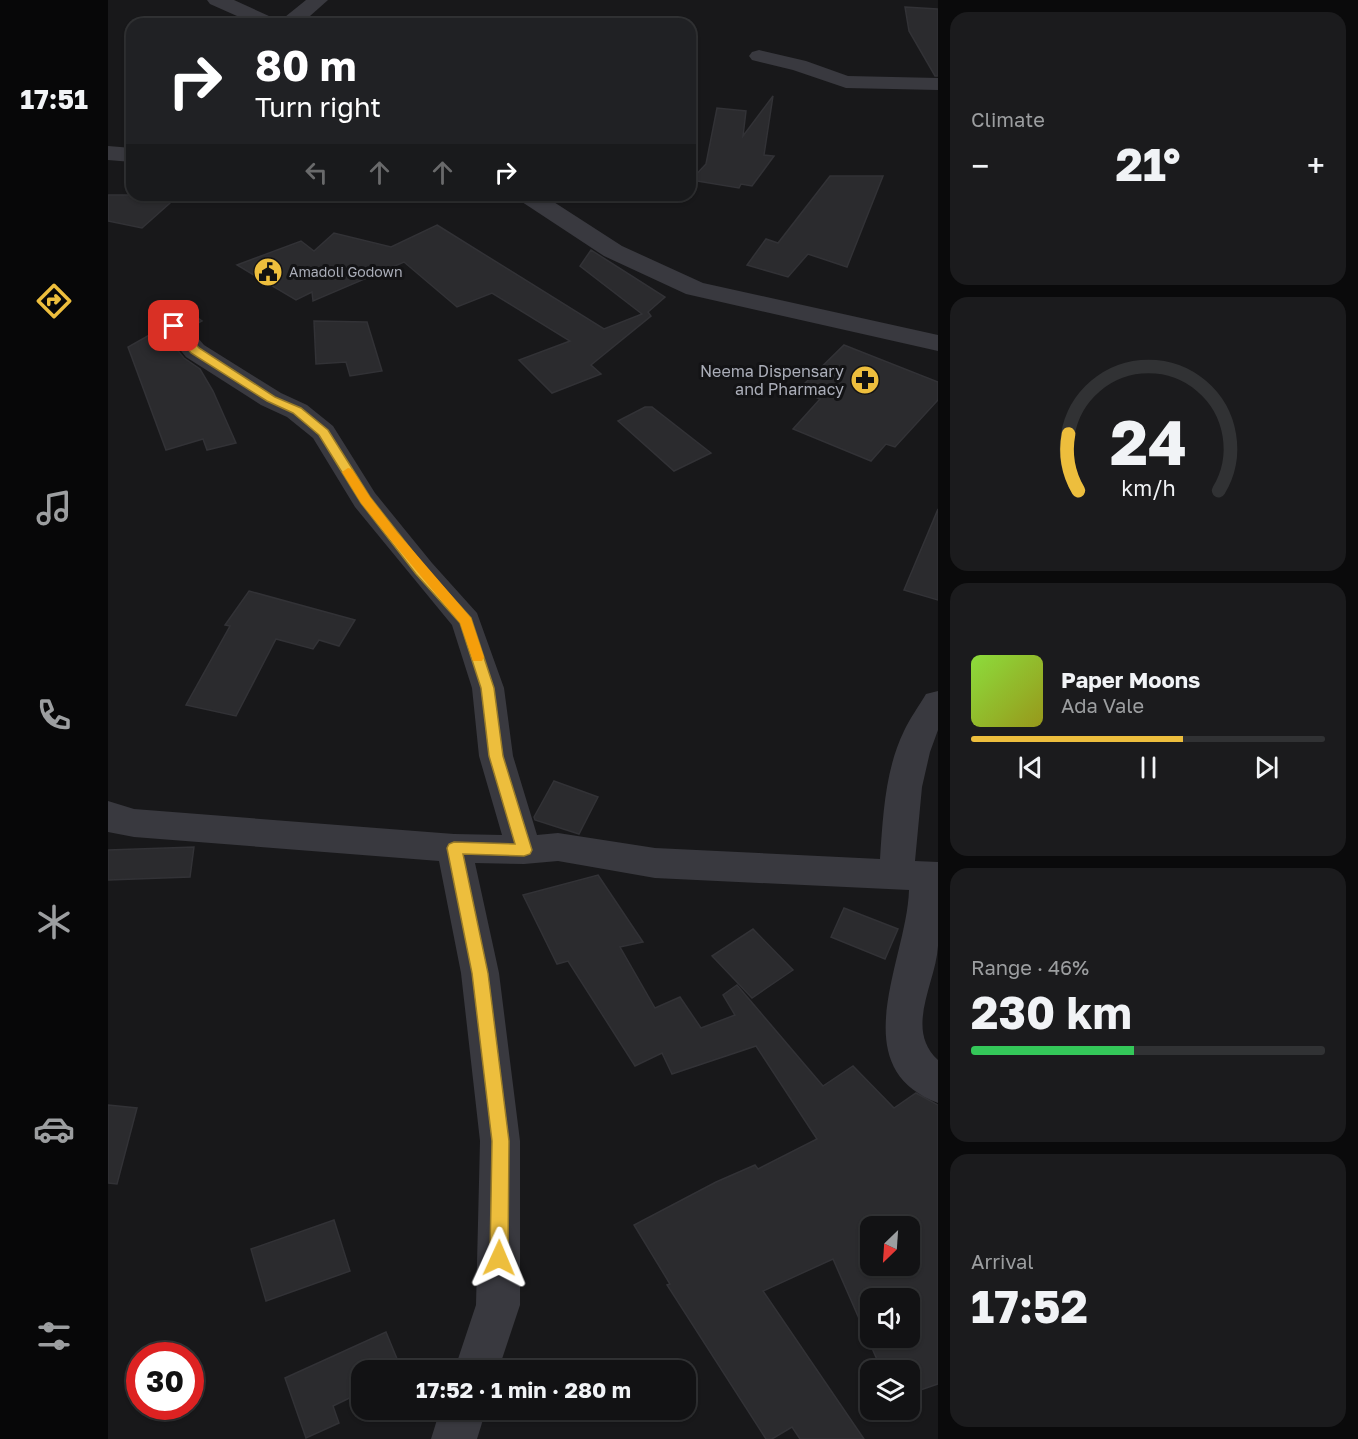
<!DOCTYPE html>
<meta charset="utf-8">
<style>
body{margin:0;font-family:"Golos Text",sans-serif;background:#1b1b1d;color:#f1f3f6;height:100vh;display:flex;flex-direction:column;font-size:22px;white-space:nowrap}
*{box-sizing:border-box;margin:0}
p{font-size:20px;color:#9c9ea0}
.icon{flex:none;width:33px;height:33px;fill:none;stroke:currentColor;stroke-width:2;stroke-linecap:round;stroke-linejoin:round}
.map{position:relative;flex:1;overflow:hidden}
.sheet{display:flex;flex-direction:column;gap:12px;padding:12px;background:#0a0a0b;width:420px}
.sheet>*{flex:none}
.banner{position:absolute;left:18px;top:18px;width:570px;height:183px;border-radius:18px;box-shadow:0 2px 4px #0004,0 0 0 2px #313234;background:#202124;color:#fff;overflow:hidden}
.needle{width:39px;rotate:205deg}
.tools{position:absolute;left:752px;top:1216px;display:grid;gap:12px}
.tools a{display:grid;place-items:center;width:60px;height:60px;border-radius:12px;background:#121214;box-shadow:0 2px 4px #0004,0 0 0 2px #313234;font-size:30px}
.speed{position:absolute;left:18px;top:1342px;display:flex;gap:12px;font-size:30px;font-weight:700;text-align:center}
.speed>*{display:grid;place-content:center;width:78px;height:78px;border-radius:50%;background:#121214;box-shadow:0 2px 4px #0004,0 0 0 2px #313234;line-height:1}
.speed .limit{border:9px solid #d22;background:#fff;color:#111}
.pin{position:absolute;display:grid;place-items:center;width:51px;height:51px;color:#fff;margin:-26px;border-radius:12px;box-shadow:0 3px 9px #0006}
.me{position:absolute;width:66px;margin:-33px;rotate:1deg;stroke-linejoin:round;filter:drop-shadow(0 0 4px #0008)}
.turn{display:flex;align-items:center;gap:21px;height:126px;padding:0 30px;font-size:27px}
.turn .icon{width:78px;height:78px;stroke-width:2.5}
.turn b{display:block;font-size:42px;line-height:51px}
.lanes{display:flex;align-items:center;height:57px;padding:0 30px;background:#0003;justify-content:center;gap:30px;direction:ltr}
.lanes .off{opacity:.35}
.big{font-size:45px;font-weight:700;line-height:1.1}
.sheet .widget{flex:1;display:flex;flex-direction:column;justify-content:center;gap:9px;min-width:0;padding:0 21px;border-radius:18px;background:#1b1b1d}
.sheet .dial{align-items:center;gap:0}
.dial svg{height:156px;overflow:visible;fill:none;stroke:#313234;stroke-width:7;stroke-linecap:round;text-anchor:middle}
.dial text{fill:#f1f3f6;stroke:none}
.song{display:flex;align-items:center;gap:18px}
.cover{width:72px;height:72px;border-radius:9px;background:linear-gradient(135deg,hsl(90 70% 55%),hsl(60 70% 35%))}
.played{height:6px;border-radius:3px;background:linear-gradient(90deg,#edbe3d 60%,#313234 60%)}
.keys{display:flex;justify-content:space-around;direction:ltr}
.heat{display:flex;justify-content:space-between;align-items:center;font-size:33px;direction:ltr}
.charge{height:9px;border-radius:4px;background:linear-gradient(90deg,#34c759 46%,#313234 0)}
.trip{position:absolute;left:243px;top:1360px;width:345px;height:60px;border-radius:18px;background:#121214;box-shadow:0 2px 4px #0004,0 0 0 2px #313234;font-weight:700;line-height:60px;text-align:center}
main{display:flex;flex:1;min-height:0}
.tab-bar{display:flex;flex-direction:column;width:108px;justify-content:space-around;align-items:center;background:#070708;color:#9c9ea0}
.tab-bar .icon{width:42px;height:42px}
.tab-bar .active{color:#edbe3d}
.tab-bar b{font-size:27px;color:#f1f3f6}
.map>svg:first-child{display:block}
</style>
<main>
<nav class="tab-bar">
<b>17:51</b>
<svg class="icon active" aria-label="directions" viewBox="0 0 24 24"><path d="M12 3l9 9-9 9-9-9zM9 14v-3h6M13 9l2 2-2 2"/></svg>
<svg class="icon" aria-label="music" viewBox="0 0 24 24"><path d="M9 18V5l10-2v13"/><circle cx="6" cy="18" r="3"/><circle cx="16" cy="16" r="3"/></svg>
<svg class="icon" aria-label="phone" viewBox="0 0 24 24"><path d="M5 4h4l2 5-3 2q2 4 5 5l2-3 5 2v4C11 20 4 13 5 4z"/></svg>
<svg class="icon" aria-label="climate" viewBox="0 0 24 24"><path d="M12 3v18M4 7l16 10M4 17L20 7"/></svg>
<svg class="icon" aria-label="car" viewBox="0 0 24 24"><path d="M5 17H2v-5l4-1 3-4h7l3 4 3 1v5h-3M9 17h6M6 11h13"/><circle cx="7" cy="17" r="2"/><circle cx="17" cy="17" r="2"/></svg>
<svg class="icon" aria-label="filters" viewBox="0 0 24 24"><path d="M4 7h16M4 17h16"/><circle cx="9" cy="7" r="2"/><circle cx="15" cy="17" r="2"/></svg>
</nav>
<div class="map">
<svg width="830" height="1439" viewBox="0 0 830 1439">
<rect width="100%" height="100%" fill="#18181a"/>
<g fill="#2b2b2e" stroke="#323236" stroke-width="1.5" fill-rule="evenodd">
<path d="M 797,7 L 830,9 L 830,76 L 827,76 L 801,31 Z"/>
<path d="M 665,96 L 656,155 L 666,156 L 644,186 L 633,184 L 631,188 L 583,180 L 598,164 L 609,108 L 638,111 L 635,136 Z"/>
<path d="M 722,176 L 775,176 L 739,267 L 700,254 L 680,277 L 639,265 L 658,239 L 670,243 Z"/>
<path d="M 0,195 L 71,195 L 34,228 L 0,221 Z"/>
<path d="M 329,225 L 496,329 L 534,314 L 472,266 L 483,250 L 557,297 L 540,312 L 543,316 L 483,365 L 493,374 L 444,393 L 411,360 L 462,341 L 384,293 L 349,307 L 296,262 L 205,301 L 204,292 L 188,300 L 129,265 L 193,241 L 206,251 L 226,233 L 283,247 Z"/>
<path d="M 68,303 L 94,321 L 83,327 L 77,320 L 67,316 L 56,319 L 52,324 L 41,317 Z"/>
<path d="M 206,321 L 259,322 L 274,371 L 242,376 L 238,362 L 208,364 Z"/>
<path d="M 52,329 L 76,358 L 92,369 L 105,391 L 128,443 L 99,450 L 95,439 L 58,450 L 20,347 Z"/>
<path d="M 736,345 L 830,382 L 830,400 L 787,447 L 778,444 L 763,461 L 685,429 L 712,399 L 690,390 Z"/>
<path d="M 537,407 L 544,407 L 603,453 L 566,471 L 510,421 Z"/>
<path d="M 830,509 L 830,600 L 796,590 Z"/>
<path d="M 141,591 L 247,620 L 231,646 L 211,640 L 205,649 L 168,639 L 128,716 L 78,705 L 122,626 L 117,625 Z"/>
<path d="M 446,781 L 490,797 L 471,834 L 427,820 L 426,817 Z"/>
<path d="M 86,847 L 82,877 L 0,880 L 0,850 Z"/>
<path d="M 490,875 L 535,942 L 512,947 L 547,1008 L 572,997 L 593,1028 L 627,1015 L 615,995 L 629,985 L 715,1086 L 745,1066 L 786,1108 L 808,1093 L 830,1105 L 830,1384 L 801,1394 L 801,1371 L 774,1371 L 725,1259 L 655,1291 L 756,1439 L 692,1439 L 684,1427 L 664,1439 L 658,1439 L 559,1285 L 562,1284 L 526,1225 L 608,1182 L 647,1165 L 650,1169 L 709,1139 L 648,1046 L 564,1074 L 554,1053 L 527,1066 L 460,961 L 449,964 L 415,895 ZM 762,1227 L 801,1227 L 801,1266 L 762,1266 ZM 762,1299 L 801,1299 L 801,1338 L 762,1338 Z"/>
<path d="M 736,908 L 790,929 L 777,959 L 723,937 Z"/>
<path d="M 645,929 L 685,970 L 644,998 L 604,956 Z"/>
<path d="M 0,1105 L 29,1108 L 9,1184 L 0,1183 Z"/>
<path d="M 226,1220 L 242,1271 L 158,1301 L 143,1249 Z"/>
<path d="M 278,1332 L 294,1371 L 254,1371 L 254,1392 L 225,1406 L 231,1423 L 198,1438 L 177,1378 Z"/>
</g>
<g fill="none" stroke-linecap="round" stroke-linejoin="round">
<g fill="#39393f" fill-rule="evenodd">
<path d="M 99,0 L 126,0 L 172,21 L 198,0 L 220,0 L 193,24 L 147,24 L 102,4 Z"/>
<path d="M 651,50 L 698,61 L 740,76 L 830,78 L 830,90 L 738,88 L 685,70 L 644,60 L 641,56 L 644,52 Z"/>
<path d="M 0,146 L 24,148 L 24,162 L 0,160 Z"/>
<path d="M 407,195 L 435,195 L 514,246 L 595,283 L 830,335 L 830,351 L 578,294 L 496,256 L 411,200 Z"/>
<path d="M 66,318 L 75,321 L 96,345 L 173,393 L 199,405 L 225,426 L 267,493 L 324,563 L 369,613 L 396,688 L 405,756 L 429,835 L 450,833 L 547,848 L 772,859 C 775,816 777,770 796,731 C 802,718 811,706 818,694 L 830,691 L 830,730 L 822,752 L 814,787 L 807,861 L 830,862 C 830,890 830,918 830,946 C 828,983 796,1029 830,1060 L 830,1103 C 734,1067 799,960 801,890 L 547,878 L 450,861 L 416,864 L 367,863 L 391,973 L 412,1141 L 412,1305 L 390,1371 L 346,1371 L 368,1305 L 372,1141 L 353,973 L 331,861 L 26,837 L 0,832 L 0,801 L 26,809 L 346,834 L 394,835 L 371,756 L 364,688 L 344,625 L 247,507 L 205,438 L 179,417 L 153,405 L 78,357 L 53,326 L 57,321 Z"/>
<path d="M 332,1410 L 378,1410 L 369,1439 L 323,1439 Z"/>
</g>
</g>
<path fill="#edbe3d" stroke="#9a7c28" stroke-width="1.5" d="M 66,323 L 70,324 L 91,348 L 167,397 L 193,408 L 220,430 L 262,497 L 317,567 L 363,618 L 386,688 L 395,756 L 424,850 L 422,854 L 416,856 L 355,854 L 380,973 L 401,1141 L 400,1258 L 397,1264 L 391,1267 L 385,1264 L 382,1258 L 384,1141 L 364,973 L 339,848 L 341,844 L 346,842 L 407,844 L 381,756 L 373,688 L 352,623 L 308,574 L 253,503 L 211,435 L 185,413 L 159,401 L 83,353 L 61,326 Z"/>
<path fill="#f59e0b" d="M 240,468 L 244,469 L 262,497 L 289,532 L 363,618 L 376,657 L 374,661 L 365,661 L 352,623 L 281,538 L 253,503 L 234,472 Z"/>
<defs>
<g id="civic-disc" transform="scale(1.5)"><circle r="9.5" fill="#edbe3d" stroke="#131315"/><path d="M-.6-6.5H3V-4.5H.6V-3L4-1V1h2V6H-6V1h2V-1L-.6-3ZM-1.2 2.5V6h2.4V2.5Z" fill="#111"/></g>
<g id="pharmacy-disc" transform="scale(1.5)"><circle r="9.5" fill="#edbe3d" stroke="#131315"/><path d="M-2-6h4v4h4v4h-4v4h-4v-4h-4v-4h4Z" fill="#111"/></g>
</defs>
<g fill-rule="evenodd">
<use href="#civic-disc" x="160" y="272"/>
<use href="#pharmacy-disc" x="757" y="380"/>
</g>
<g text-anchor="middle" stroke-width="6" stroke-linejoin="round" paint-order="stroke">
<g font-size="14" fill="#abaeb9" stroke="#131315" text-anchor="start">
<text x="181" y="277">Amadoli Godown</text>
</g>
<g font-size="16" fill="#abaeb9" stroke="#131315" text-anchor="end">
<text x="736" y="377">Neema Dispensary<tspan x="736" dy="18">and Pharmacy</tspan></text>
</g>
</g>
</svg>
<div class="tools">
<a><svg class="needle" viewBox="-14 -14 28 28"><path d="M0-13l5 13h-10z" fill="#e53935"/><path d="M0 13l5-13h-10z" fill="#9c9ea0"/></svg></a>
<a><svg class="icon" aria-label="sound" viewBox="0 0 24 24"><path d="M4 9h4l5-4v14l-5-4H4zM17 9q2 3 0 6"/></svg></a>
<a><svg class="icon" aria-label="layers" viewBox="0 0 24 24"><path d="M12 4l9 5-9 5-9-5zM3 14l9 5 9-5"/></svg></a>
</div>
<div class="speed"><div class="limit">30</div></div>
<div class="pin" style="left:66px;top:326px;background:#d93025"><svg class="icon" aria-label="arrive" viewBox="0 0 24 24"><path d="M6 21V4h12l-3 4 3 4H6"/></svg></div>
<svg class="me" style="left:391px;top:1258px" viewBox="-20 -20 40 40"><path d="M0-17L14 15 0 8-14 15z" fill="#edbe3d" stroke="#fff" stroke-width="4"/></svg>
<div class="trip">17:52 · 1 min · 280 m</div>
<div class="banner">
<div class="turn"><svg class="icon" aria-label="right" viewBox="0 0 24 24"><path d="M7 20v-9h11M14 6l5 5-5 5"/></svg><div><b>80 m</b>Turn right</div></div>
<div class="lanes"><svg class="icon off" aria-label="left" viewBox="0 0 24 24"><path d="M17 20v-9H6M10 6l-5 5 5 5"/></svg><svg class="icon off" aria-label="ahead" viewBox="0 0 24 24"><path d="M12 20V5M6 11l6-6 6 6"/></svg><svg class="icon off" aria-label="ahead" viewBox="0 0 24 24"><path d="M12 20V5M6 11l6-6 6 6"/></svg><svg class="icon" aria-label="right" viewBox="0 0 24 24"><path d="M7 20v-9h11M14 6l5 5-5 5"/></svg></div>
</div>
</div>
<section class="sheet">
<div class="widget"><p>Climate</p>
<div class="heat"><a>−</a><b class="big">21°</b><a>+</a></div>
</div>
<div class="widget dial"><svg viewBox="0 0 100 80">
<path d="M14 69A42 42 0 1 1 86 69"/>
<path d="M14 69A42 42 0 0 1 9 40" stroke="#edbe3d"/>
<text x="50" y="56" font-size="32" font-weight="700">24</text>
<text x="50" y="72" font-size="11">km/h</text>
</svg></div>
<div class="widget">
<div class="song"><i class="cover"></i><div><b>Paper Moons</b><p>Ada Vale</p></div></div>
<div class="played"></div>
<div class="keys"><svg class="icon" aria-label="previous" viewBox="0 0 24 24"><path d="M18 5L8 12l10 7zM5 5v14"/></svg><svg class="icon" aria-label="pause" viewBox="0 0 24 24"><path d="M8 5v14M16 5v14"/></svg><svg class="icon" aria-label="next" viewBox="0 0 24 24"><path d="M6 5l10 7-10 7zM19 5v14"/></svg></div>
</div>
<div class="widget"><p>Range · 46%</p><b class="big">230 km</b><div class="charge"></div></div>
<div class="widget"><p>Arrival</p><b class="big">17:52</b></div>
</section>
</main>
